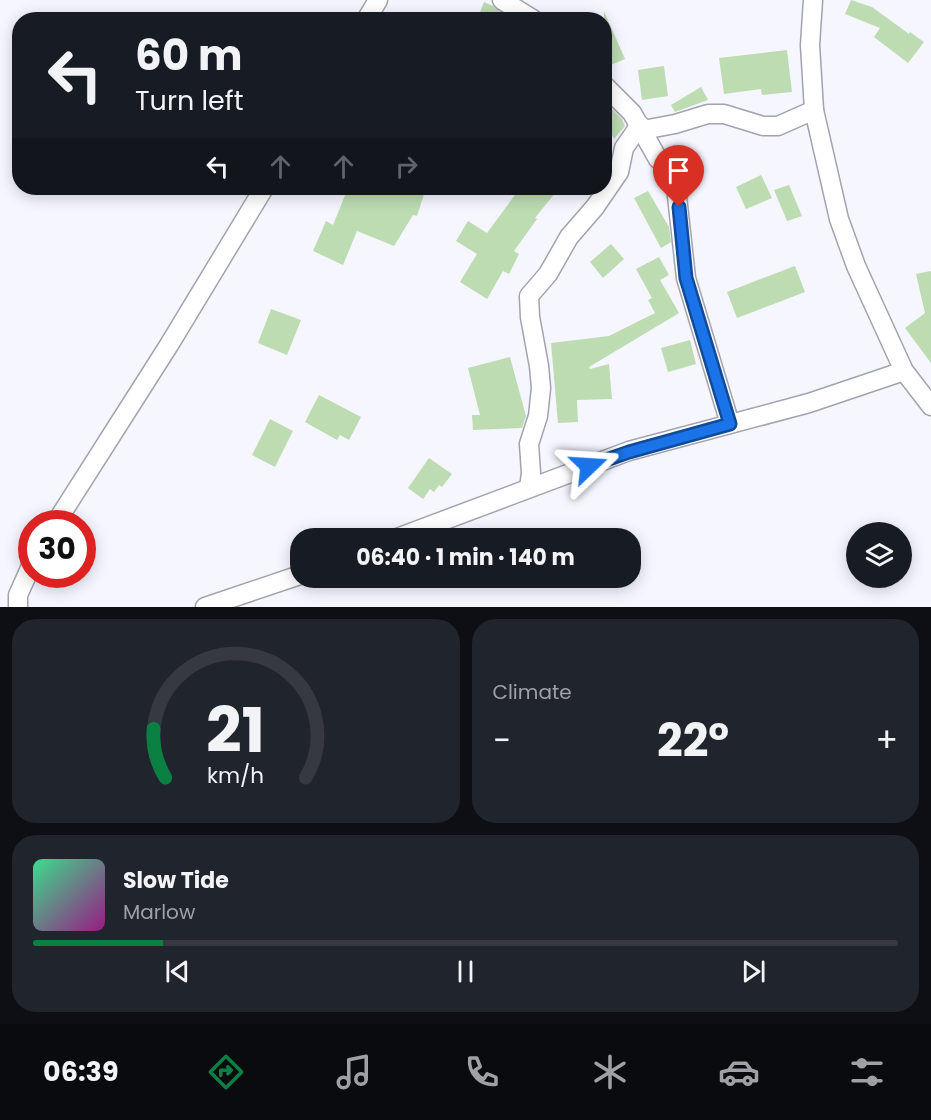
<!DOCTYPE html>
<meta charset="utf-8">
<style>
body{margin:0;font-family:Poppins,sans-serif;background:#20242c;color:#f1f3f6;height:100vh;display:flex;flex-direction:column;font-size:22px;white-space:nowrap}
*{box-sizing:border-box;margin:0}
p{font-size:20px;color:#9ea1a6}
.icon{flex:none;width:33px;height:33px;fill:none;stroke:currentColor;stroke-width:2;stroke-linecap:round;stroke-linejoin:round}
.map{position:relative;height:607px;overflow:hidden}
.panel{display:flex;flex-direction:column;gap:12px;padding:12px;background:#0d0f14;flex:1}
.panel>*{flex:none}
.guide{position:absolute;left:12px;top:12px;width:600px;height:183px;border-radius:24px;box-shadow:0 3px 15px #0003;background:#171b24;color:#f1f3f6;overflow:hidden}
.fabs{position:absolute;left:846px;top:522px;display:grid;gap:12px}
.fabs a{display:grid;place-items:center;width:66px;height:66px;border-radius:50%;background:#171b24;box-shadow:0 3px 15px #0003;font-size:30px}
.speed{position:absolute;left:18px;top:510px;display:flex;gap:12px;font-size:30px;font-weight:700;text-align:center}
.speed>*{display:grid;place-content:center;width:78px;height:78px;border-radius:50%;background:#171b24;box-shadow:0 3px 15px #0003;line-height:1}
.speed .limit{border:9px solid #d22;background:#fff;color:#111}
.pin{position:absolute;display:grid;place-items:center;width:51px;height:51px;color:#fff;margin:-62px -26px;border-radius:50% 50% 50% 0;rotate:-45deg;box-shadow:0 0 6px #0007}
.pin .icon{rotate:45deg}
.me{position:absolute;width:66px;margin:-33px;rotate:70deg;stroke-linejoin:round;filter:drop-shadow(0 0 4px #0008)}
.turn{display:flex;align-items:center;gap:21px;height:126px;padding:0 24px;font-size:27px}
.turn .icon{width:78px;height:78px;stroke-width:2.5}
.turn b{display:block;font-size:42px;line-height:51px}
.lanes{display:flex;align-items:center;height:57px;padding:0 24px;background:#0003;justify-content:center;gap:30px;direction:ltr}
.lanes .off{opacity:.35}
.big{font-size:45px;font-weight:700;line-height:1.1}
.panel .card{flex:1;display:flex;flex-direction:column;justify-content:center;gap:9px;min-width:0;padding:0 21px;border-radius:24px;background:#20242c}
.panel .dial{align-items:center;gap:0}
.dial svg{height:156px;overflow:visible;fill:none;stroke:#363941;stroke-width:7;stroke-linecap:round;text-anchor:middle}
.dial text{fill:#f1f3f6;stroke:none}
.song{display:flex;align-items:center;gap:18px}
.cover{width:72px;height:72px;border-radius:9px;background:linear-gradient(135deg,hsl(150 70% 55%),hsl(310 70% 35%))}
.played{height:6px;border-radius:3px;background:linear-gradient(90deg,#0b8043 15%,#363941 15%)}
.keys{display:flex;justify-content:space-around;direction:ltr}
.heat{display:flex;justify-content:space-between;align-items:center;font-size:33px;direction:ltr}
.panel .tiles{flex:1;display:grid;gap:12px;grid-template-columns:1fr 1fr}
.card:last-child{grid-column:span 2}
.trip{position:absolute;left:290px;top:528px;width:351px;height:60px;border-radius:24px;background:#171b24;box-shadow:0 3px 15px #0003;font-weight:700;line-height:60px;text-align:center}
.tab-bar{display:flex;height:96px;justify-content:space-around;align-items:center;background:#090b0e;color:#9ea1a6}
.tab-bar .icon{width:42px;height:42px}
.tab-bar .active{color:#0b8043}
.tab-bar b{font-size:27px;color:#f1f3f6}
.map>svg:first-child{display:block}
</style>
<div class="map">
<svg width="931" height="607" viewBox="0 0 931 607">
<rect width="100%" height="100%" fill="#f5f6ff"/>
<g fill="#bddcb2">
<path d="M 851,0 L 872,7 L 909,34 L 910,32 L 924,42 L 908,63 L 874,37 L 880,28 L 845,14 Z"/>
<path d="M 484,2 L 493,6 L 512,20 L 477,20 Z"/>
<path d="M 604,11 L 625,59 L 604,68 Z"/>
<path d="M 787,50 L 792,92 L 762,95 L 761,89 L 724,94 L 719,58 Z"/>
<path d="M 664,66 L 668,96 L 642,100 L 638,70 Z"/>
<path d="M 701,87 L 708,100 L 675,112 L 671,105 Z"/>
<path d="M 604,101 L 622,119 L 625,126 L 614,139 L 604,118 Z"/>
<path d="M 761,175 L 772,198 L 746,209 L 736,187 Z"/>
<path d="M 789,185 L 802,216 L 787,221 L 774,190 Z"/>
<path d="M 348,188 L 426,188 L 417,216 L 413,215 L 394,246 L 357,231 L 343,265 L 313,251 L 326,221 L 333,225 Z"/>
<path d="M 520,188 L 559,188 L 535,218 L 537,219 L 514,251 L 519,254 L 509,274 L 503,271 L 487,299 L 460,282 L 477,254 L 456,241 L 468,221 L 487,233 Z"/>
<path d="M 648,191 L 669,227 L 671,242 L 661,248 L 634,198 Z"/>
<path d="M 611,244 L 624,259 L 603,278 L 590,262 Z"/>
<path d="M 659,257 L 669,275 L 660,280 L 679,313 L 589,367 L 590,369 L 609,364 L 612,399 L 577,400 L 578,422 L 558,423 L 551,343 L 609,336 L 655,313 L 648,300 L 652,298 L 636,269 Z"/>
<path d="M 795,266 L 805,292 L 737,318 L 727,292 Z"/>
<path d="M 931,271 L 931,363 L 905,328 L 925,313 L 916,274 Z"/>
<path d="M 271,309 L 301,320 L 287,355 L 258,343 Z"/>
<path d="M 690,340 L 696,364 L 668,372 L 661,348 Z"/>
<path d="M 510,357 L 526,416 L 522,428 L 473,430 L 472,415 L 480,415 L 468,368 Z"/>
<path d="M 319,395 L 361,417 L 349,440 L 340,435 L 337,440 L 305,422 Z"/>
<path d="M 270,419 L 293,431 L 275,467 L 252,455 Z"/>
<path d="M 429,458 L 452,474 L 442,487 L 439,485 L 434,492 L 430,489 L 423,499 L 408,488 Z"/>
</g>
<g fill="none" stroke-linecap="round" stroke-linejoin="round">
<g stroke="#a2a3ad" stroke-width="21">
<g id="minor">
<path d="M 502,0 L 534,20"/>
<path d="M 813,0 L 810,45 L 814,110 L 839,219 L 856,266 L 904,371 L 931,406"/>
<path d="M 366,20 L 378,0"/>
<path d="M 604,85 L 632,113 L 658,159 L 669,167 L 676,187 L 686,278 L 730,424"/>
<path d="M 643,130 L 675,124 L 708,114 L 724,114 L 763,126 L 778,126 L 814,110"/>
<path d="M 529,488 L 531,473 L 529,444 L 538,416 L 541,388 L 539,366 L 530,317 L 529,296 L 548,274 L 569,237 L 595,207 L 619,172 L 624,148 L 640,125"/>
<path d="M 55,524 L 169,345 L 264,188"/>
<path d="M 397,538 L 629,451 L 809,403 L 904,371"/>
<path d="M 18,607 L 18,595 L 32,564"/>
<path d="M 205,607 L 300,575"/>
</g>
</g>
<use href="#minor" stroke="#fff" stroke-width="18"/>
</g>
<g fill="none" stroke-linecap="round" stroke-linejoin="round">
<g stroke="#114b97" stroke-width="15">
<path id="route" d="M 589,466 L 629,452 L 730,424 L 686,278 L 679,207"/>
</g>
<use href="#route" stroke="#1a73e8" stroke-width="10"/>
</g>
</svg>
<div class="fabs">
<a><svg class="icon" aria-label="layers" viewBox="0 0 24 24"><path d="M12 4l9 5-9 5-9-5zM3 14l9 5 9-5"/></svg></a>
</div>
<div class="speed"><div class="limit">30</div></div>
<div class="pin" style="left:679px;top:207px;background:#d93025"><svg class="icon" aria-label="arrive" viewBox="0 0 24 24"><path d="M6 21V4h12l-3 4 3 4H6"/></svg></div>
<svg class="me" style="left:589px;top:466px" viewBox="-20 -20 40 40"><path d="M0-17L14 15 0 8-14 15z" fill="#1a73e8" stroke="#fff" stroke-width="4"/></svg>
<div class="trip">06:40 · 1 min · 140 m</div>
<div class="guide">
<div class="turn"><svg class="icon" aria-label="left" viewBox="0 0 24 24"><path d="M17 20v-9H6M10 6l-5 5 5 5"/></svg><div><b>60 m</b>Turn left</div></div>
<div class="lanes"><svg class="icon" aria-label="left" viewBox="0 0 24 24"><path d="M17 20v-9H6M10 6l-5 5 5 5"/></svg><svg class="icon off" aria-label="ahead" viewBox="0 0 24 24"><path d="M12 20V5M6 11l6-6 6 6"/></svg><svg class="icon off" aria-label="ahead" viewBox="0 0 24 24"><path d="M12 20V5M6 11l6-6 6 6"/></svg><svg class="icon off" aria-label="right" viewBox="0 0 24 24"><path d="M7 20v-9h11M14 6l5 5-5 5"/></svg></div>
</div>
</div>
<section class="panel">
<div class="tiles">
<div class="card dial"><svg viewBox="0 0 100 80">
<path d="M14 69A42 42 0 1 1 86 69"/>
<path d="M14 69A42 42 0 0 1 8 44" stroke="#0b8043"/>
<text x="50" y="56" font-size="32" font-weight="700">21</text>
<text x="50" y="72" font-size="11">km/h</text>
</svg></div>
<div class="card"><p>Climate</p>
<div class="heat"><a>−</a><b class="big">22°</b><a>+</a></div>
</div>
<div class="card">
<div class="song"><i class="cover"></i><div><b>Slow Tide</b><p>Marlow</p></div></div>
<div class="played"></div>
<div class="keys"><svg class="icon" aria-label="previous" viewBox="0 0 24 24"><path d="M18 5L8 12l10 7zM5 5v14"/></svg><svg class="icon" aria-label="pause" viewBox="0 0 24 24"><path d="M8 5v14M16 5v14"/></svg><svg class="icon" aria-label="next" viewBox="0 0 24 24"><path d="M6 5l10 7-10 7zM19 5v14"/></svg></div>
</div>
</div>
</section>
<nav class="tab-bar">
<b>06:39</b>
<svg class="icon active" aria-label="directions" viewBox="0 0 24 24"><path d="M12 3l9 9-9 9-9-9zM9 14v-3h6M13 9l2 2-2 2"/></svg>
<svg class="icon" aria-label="music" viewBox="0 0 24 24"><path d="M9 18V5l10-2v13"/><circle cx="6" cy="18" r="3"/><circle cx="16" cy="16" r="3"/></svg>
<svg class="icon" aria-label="phone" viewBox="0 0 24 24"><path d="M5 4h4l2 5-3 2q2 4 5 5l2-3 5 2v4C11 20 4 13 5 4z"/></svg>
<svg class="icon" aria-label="climate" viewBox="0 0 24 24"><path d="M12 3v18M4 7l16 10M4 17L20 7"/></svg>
<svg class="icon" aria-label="car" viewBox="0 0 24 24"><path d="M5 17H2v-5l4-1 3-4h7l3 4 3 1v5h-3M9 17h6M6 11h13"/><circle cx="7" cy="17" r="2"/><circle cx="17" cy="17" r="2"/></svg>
<svg class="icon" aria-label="filters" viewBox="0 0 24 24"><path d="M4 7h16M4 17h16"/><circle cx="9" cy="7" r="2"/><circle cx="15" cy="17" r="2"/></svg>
</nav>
